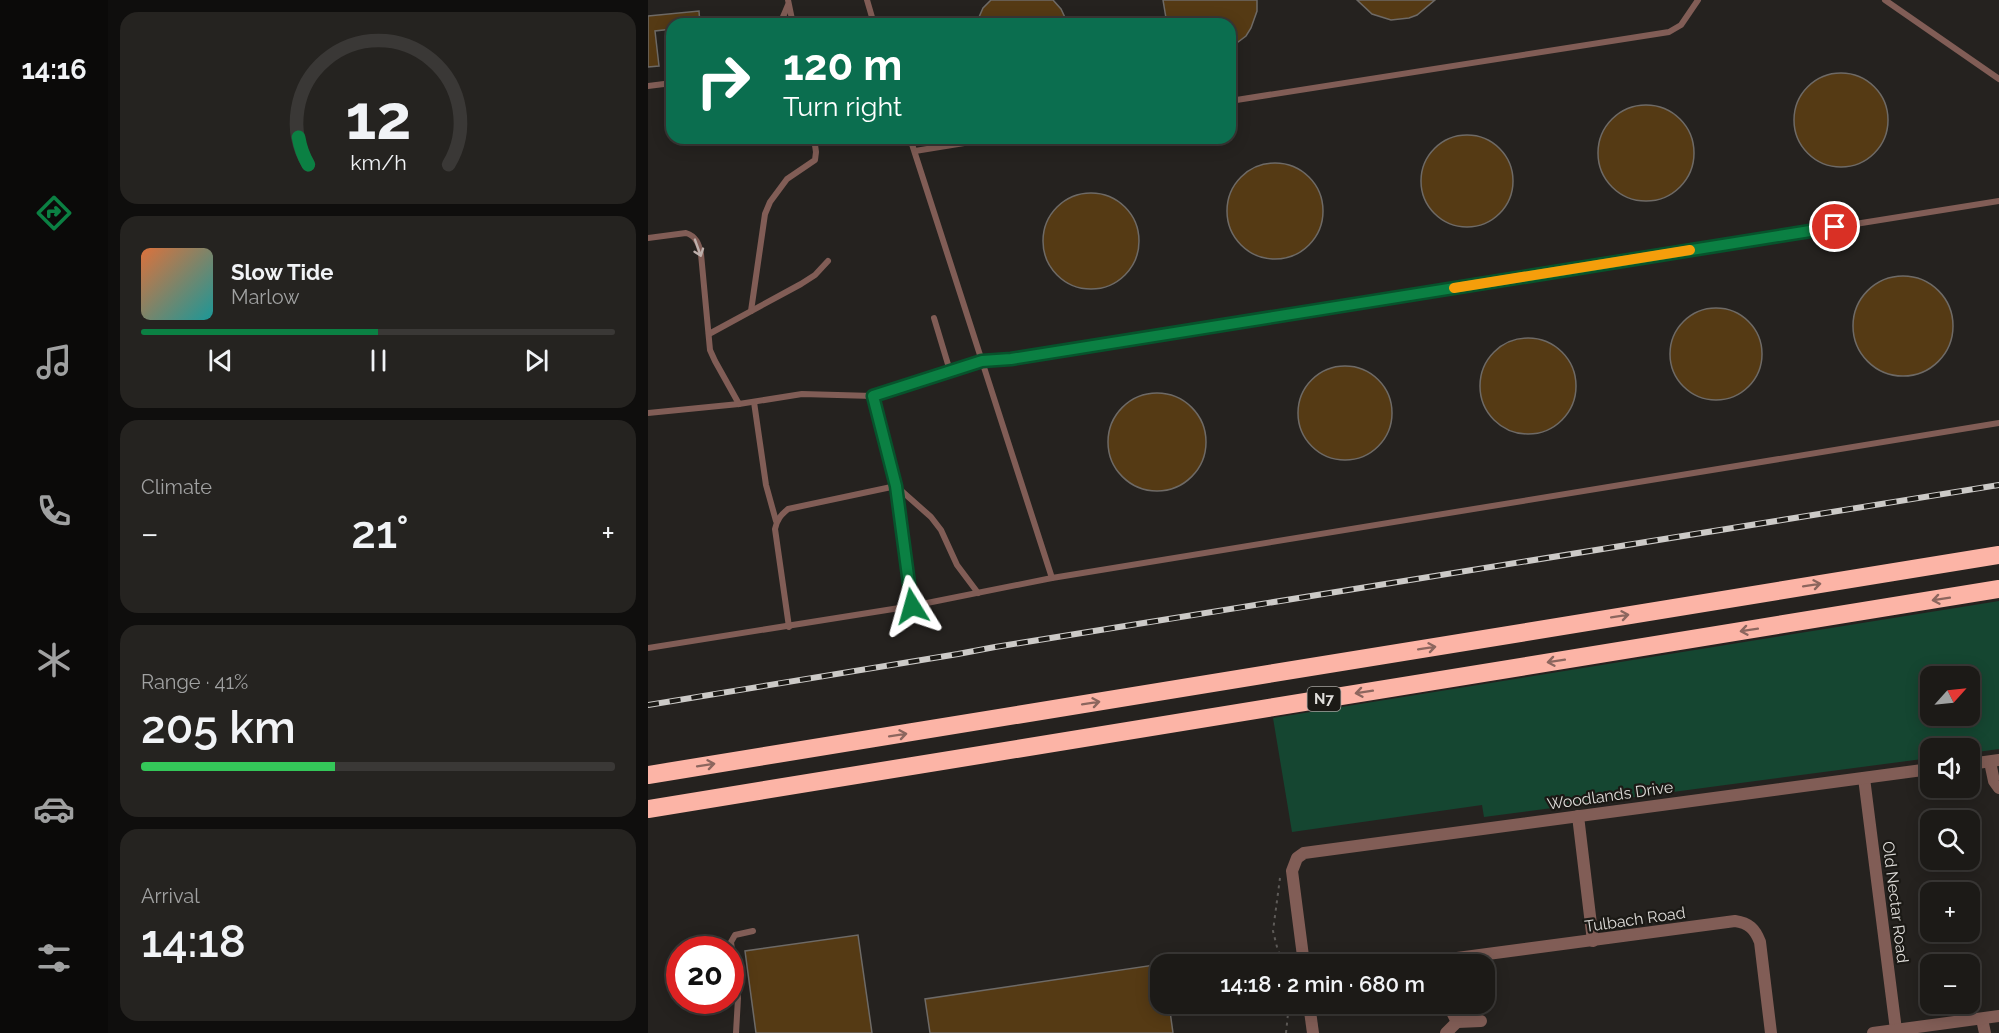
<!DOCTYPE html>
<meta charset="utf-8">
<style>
body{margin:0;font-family:Raleway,sans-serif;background:#252320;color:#f1f3f6;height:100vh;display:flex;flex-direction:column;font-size:22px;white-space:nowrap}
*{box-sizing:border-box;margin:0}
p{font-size:20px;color:#a0a1a1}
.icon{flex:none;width:33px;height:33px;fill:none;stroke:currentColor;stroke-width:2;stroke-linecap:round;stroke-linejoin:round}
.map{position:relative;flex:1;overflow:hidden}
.details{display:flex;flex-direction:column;gap:12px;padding:12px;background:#0f0e0d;width:540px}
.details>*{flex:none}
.hud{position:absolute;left:18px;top:18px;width:570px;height:126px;border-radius:18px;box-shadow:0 3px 15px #0003,0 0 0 2px #3a3836;background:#0b6e4f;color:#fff;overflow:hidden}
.needle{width:39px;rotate:63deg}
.controls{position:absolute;left:1272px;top:666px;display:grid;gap:12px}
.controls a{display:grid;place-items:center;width:60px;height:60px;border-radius:12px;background:#1c1a17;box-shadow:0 3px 15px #0003,0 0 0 2px #3a3836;font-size:30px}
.speed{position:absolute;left:18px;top:936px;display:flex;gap:12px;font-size:30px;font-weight:700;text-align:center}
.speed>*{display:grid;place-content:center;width:78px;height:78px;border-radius:50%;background:#1c1a17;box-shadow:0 3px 15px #0003,0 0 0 2px #3a3836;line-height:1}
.speed .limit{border:9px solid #d22;background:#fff;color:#111}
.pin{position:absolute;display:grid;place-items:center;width:51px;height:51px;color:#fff;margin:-26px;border:3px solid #fff;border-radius:50%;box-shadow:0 2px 6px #0007}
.me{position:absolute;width:66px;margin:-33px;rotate:352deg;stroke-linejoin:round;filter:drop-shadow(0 0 4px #0008)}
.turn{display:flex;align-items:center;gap:21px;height:126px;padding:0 18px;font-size:27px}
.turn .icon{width:78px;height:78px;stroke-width:2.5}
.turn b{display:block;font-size:42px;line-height:51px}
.big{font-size:45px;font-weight:600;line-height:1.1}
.details .widget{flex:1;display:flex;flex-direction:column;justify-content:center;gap:9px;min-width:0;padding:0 21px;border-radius:18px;background:#252320}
.details .dial{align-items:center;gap:0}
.dial svg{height:156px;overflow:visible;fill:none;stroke:#3a3836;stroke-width:7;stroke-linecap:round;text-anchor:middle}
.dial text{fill:#f1f3f6;stroke:none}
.song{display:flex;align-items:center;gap:18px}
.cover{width:72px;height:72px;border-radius:9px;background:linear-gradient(135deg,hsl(20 70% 55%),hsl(180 70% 35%))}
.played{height:6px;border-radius:3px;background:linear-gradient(90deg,#0b8043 50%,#3a3836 50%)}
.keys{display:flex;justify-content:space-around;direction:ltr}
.heat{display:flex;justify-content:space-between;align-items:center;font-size:33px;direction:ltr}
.charge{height:9px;border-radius:4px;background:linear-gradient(90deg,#34c759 41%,#3a3836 0)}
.trip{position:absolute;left:502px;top:954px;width:345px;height:60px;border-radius:18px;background:#1c1a17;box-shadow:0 3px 15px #0003,0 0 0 2px #3a3836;font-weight:600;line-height:60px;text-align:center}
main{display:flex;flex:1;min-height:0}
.tabs{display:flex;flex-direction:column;width:108px;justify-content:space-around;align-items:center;background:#0b0a09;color:#a0a1a1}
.tabs .icon{width:42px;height:42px}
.tabs .current{color:#0b8043}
.tabs b{font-size:27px;color:#f1f3f6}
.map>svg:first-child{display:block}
</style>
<main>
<nav class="tabs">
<b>14:16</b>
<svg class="icon current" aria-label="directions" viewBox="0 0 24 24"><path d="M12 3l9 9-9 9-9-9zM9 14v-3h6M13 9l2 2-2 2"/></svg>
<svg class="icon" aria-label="music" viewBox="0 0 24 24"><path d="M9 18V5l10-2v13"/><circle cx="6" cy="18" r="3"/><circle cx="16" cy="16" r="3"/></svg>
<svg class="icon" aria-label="phone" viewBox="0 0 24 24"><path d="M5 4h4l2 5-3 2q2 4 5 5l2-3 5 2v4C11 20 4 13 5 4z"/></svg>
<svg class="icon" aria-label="climate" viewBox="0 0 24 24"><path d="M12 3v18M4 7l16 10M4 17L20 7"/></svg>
<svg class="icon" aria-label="car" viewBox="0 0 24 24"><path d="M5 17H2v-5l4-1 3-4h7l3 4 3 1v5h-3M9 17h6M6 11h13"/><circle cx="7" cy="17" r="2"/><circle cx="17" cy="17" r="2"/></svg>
<svg class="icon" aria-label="filters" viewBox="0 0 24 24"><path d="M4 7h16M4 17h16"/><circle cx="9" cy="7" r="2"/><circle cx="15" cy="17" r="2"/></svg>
</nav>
<section class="details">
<div class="widget dial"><svg viewBox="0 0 100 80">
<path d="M14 69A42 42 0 1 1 86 69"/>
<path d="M14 69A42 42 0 0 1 9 55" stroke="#0b8043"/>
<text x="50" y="56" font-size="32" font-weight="700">12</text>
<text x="50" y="72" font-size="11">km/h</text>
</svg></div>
<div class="widget">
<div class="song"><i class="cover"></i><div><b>Slow Tide</b><p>Marlow</p></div></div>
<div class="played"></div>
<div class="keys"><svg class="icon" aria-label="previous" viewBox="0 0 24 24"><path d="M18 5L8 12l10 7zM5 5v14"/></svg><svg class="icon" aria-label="pause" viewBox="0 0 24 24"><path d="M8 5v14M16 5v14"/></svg><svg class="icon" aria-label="next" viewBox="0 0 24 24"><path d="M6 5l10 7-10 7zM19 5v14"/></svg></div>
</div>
<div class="widget"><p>Climate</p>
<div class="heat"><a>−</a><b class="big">21°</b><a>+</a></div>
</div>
<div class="widget"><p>Range · 41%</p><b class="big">205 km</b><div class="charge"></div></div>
<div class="widget"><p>Arrival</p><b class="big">14:18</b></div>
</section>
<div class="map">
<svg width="1351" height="1033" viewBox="0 0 1351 1033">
<rect width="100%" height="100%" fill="#25221f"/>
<path fill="#154631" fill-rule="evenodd" d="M 1351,601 L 1351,749 L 1322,753 L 1322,748 L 1282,748 L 1282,758 L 836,817 L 834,805 L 644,832 L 625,718 ZM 1282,676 L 1322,676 L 1322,716 L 1282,716 Z"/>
<g fill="#553a14" stroke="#6e6a66" stroke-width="1.5">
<path d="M 343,0 L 405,0 L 413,9 L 420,24 L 328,24 L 335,8 Z"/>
<path d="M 515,0 L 609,0 L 609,11 L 603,28 L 598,36 L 582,48 L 582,24 L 519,24 Z"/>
<path d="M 709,0 L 787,0 L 769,15 L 761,18 L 743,20 L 724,14 Z"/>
<path d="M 51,11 L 52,24 L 24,24 L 24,29 L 7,31 L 11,66 L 0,67 L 0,16 Z"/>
<circle cx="1193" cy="120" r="47"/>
<circle cx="998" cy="153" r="48"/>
<circle cx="819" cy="181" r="46"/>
<circle cx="627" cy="211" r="48"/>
<circle cx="443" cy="241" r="48"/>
<circle cx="1255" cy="326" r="50"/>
<circle cx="1068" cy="354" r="46"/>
<circle cx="880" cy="386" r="48"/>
<circle cx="697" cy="413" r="47"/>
<circle cx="509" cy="442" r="49"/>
<path d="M 210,935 L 224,1033 L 108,1033 L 97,951 Z"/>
<path d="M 513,964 L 513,1004 L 521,1004 L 525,1033 L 282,1033 L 277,999 Z"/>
</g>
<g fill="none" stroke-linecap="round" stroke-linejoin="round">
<g stroke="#5e5b58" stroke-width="2" stroke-dasharray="3 4.5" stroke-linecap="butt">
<path d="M 632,878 L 625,931 L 630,951 L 638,964"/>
<path d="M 638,1033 L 641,1004"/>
</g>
<g stroke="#815d56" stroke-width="6">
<path d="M 140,0 L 145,24"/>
<path d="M 219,0 L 226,24"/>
<path d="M 1237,0 L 1351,79"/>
<path d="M 132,24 L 140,5"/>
<path d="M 0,86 L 24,83"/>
<path d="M 582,101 L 1021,32 L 1033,25 L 1050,0"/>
<path d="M 262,138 L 404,578"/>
<path d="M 267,151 L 347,138"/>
<path d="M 0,238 L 38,233 C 48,236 51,244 53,254 L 62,350 L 67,361 L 91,404"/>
<path d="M 103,311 L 117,214 L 122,202 L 139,179 L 167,160 L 168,152 L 166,138"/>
<path d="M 286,318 L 302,371"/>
<path d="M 61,334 L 153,284 L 167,275 L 180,261"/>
<path d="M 225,396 L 248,486 L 264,606"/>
<path d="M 106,402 L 118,485 L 128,521"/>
<path d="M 0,413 L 91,404 L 154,394 L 225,396 L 334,361 L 363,359 L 1351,201"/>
<path d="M 141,627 L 127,529 C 129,519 133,515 140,509 L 248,486 L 283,517 L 293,530 L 309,565 L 330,593"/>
<path d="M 0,648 L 264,606 L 404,578 L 1351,423"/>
<path d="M 88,1033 L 90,998 L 83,942 L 87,935 L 105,931"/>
</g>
<g stroke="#815d56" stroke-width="12">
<path d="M 1342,762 L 1346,781 L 1351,788"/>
<path d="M 1216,778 L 1248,1030"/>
<path d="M 930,816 L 945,941"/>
<path d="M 764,964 L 1087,921 C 1101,923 1107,929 1112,942 L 1123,1033"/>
<path d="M 800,1004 L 809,1022 L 833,1021"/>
<path d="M 1334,1019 L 1337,1033"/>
<path d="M 798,1033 L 809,1022"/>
<path d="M 1225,1033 L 1351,1016"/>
</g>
<g stroke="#815d56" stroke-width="12">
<path d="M 1322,764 L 1351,760"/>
<path d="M 656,964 L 644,871 L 649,858 L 656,853 L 1282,769"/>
<path d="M 661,1004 L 665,1033"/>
</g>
<g stroke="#fcb4a6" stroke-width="18">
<path d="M 0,775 L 1351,555"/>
<path d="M 0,809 L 1351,589"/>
</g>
<g stroke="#cccac7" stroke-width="6">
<path id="rail" d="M 0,705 L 310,654 L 347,647 L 1351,485"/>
</g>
<use href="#rail" stroke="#1b1915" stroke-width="4" stroke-dasharray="11" stroke-linecap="butt"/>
</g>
<defs><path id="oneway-shaft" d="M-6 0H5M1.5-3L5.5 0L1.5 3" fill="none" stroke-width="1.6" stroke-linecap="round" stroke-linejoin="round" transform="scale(1.5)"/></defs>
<use stroke="#beb0ac" href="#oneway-shaft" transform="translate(50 248) rotate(70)"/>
<g stroke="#8c665e">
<use href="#oneway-shaft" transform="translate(1164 585) rotate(-9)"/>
<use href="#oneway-shaft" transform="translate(1293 599) rotate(171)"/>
<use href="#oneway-shaft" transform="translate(972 616) rotate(-9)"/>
<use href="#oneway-shaft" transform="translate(1101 630) rotate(171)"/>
<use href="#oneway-shaft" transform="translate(779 648) rotate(-9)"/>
<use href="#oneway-shaft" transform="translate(908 661) rotate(171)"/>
<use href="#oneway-shaft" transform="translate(716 692) rotate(171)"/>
<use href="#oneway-shaft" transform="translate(443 703) rotate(-9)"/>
<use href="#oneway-shaft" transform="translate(250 735) rotate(-9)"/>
<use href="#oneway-shaft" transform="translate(58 765) rotate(-9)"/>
</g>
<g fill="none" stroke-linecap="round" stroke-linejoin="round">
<g stroke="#07532c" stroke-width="15">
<path id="route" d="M 264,606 L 248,486 L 225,396 L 334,361 L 363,359 L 1187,227"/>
</g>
<use href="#route" stroke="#0b8043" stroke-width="10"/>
<path stroke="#f59e0b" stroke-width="10" d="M 806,288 L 1042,250"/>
</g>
<g text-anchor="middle" stroke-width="4.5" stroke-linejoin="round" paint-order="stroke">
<rect fill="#1b1915" stroke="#a4a29f" stroke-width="1.5" x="659.5" y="687" width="33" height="24" rx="4.5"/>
<g font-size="15" font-weight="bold" fill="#dfddda">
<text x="676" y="704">N7</text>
</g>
<g font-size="16" fill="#dfddda" stroke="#1b1915">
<text transform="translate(962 795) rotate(-8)" y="6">Woodlands Drive</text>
<text transform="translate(1248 902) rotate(83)" y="6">Old Nectar Road</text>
<text transform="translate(987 919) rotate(-8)" y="6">Tulbach Road</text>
</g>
</g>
</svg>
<div class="controls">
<a><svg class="needle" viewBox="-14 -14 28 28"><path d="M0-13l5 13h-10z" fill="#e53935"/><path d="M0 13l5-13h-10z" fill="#a0a1a1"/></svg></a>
<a><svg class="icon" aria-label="sound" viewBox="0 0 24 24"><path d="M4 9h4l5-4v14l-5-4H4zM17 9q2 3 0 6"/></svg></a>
<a><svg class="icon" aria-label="search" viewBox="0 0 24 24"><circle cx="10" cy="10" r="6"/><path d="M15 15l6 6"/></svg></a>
<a>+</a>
<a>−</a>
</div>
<div class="speed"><div class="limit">20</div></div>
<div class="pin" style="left:1187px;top:227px;background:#d93025"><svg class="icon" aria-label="arrive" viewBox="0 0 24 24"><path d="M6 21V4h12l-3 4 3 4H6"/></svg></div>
<svg class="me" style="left:264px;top:606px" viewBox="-20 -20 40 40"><path d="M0-17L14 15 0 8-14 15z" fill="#0b8043" stroke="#fff" stroke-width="4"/></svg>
<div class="trip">14:18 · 2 min · 680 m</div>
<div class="hud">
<div class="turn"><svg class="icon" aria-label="right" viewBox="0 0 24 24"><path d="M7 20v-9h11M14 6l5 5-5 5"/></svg><div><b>120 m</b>Turn right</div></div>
</div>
</div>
</main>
